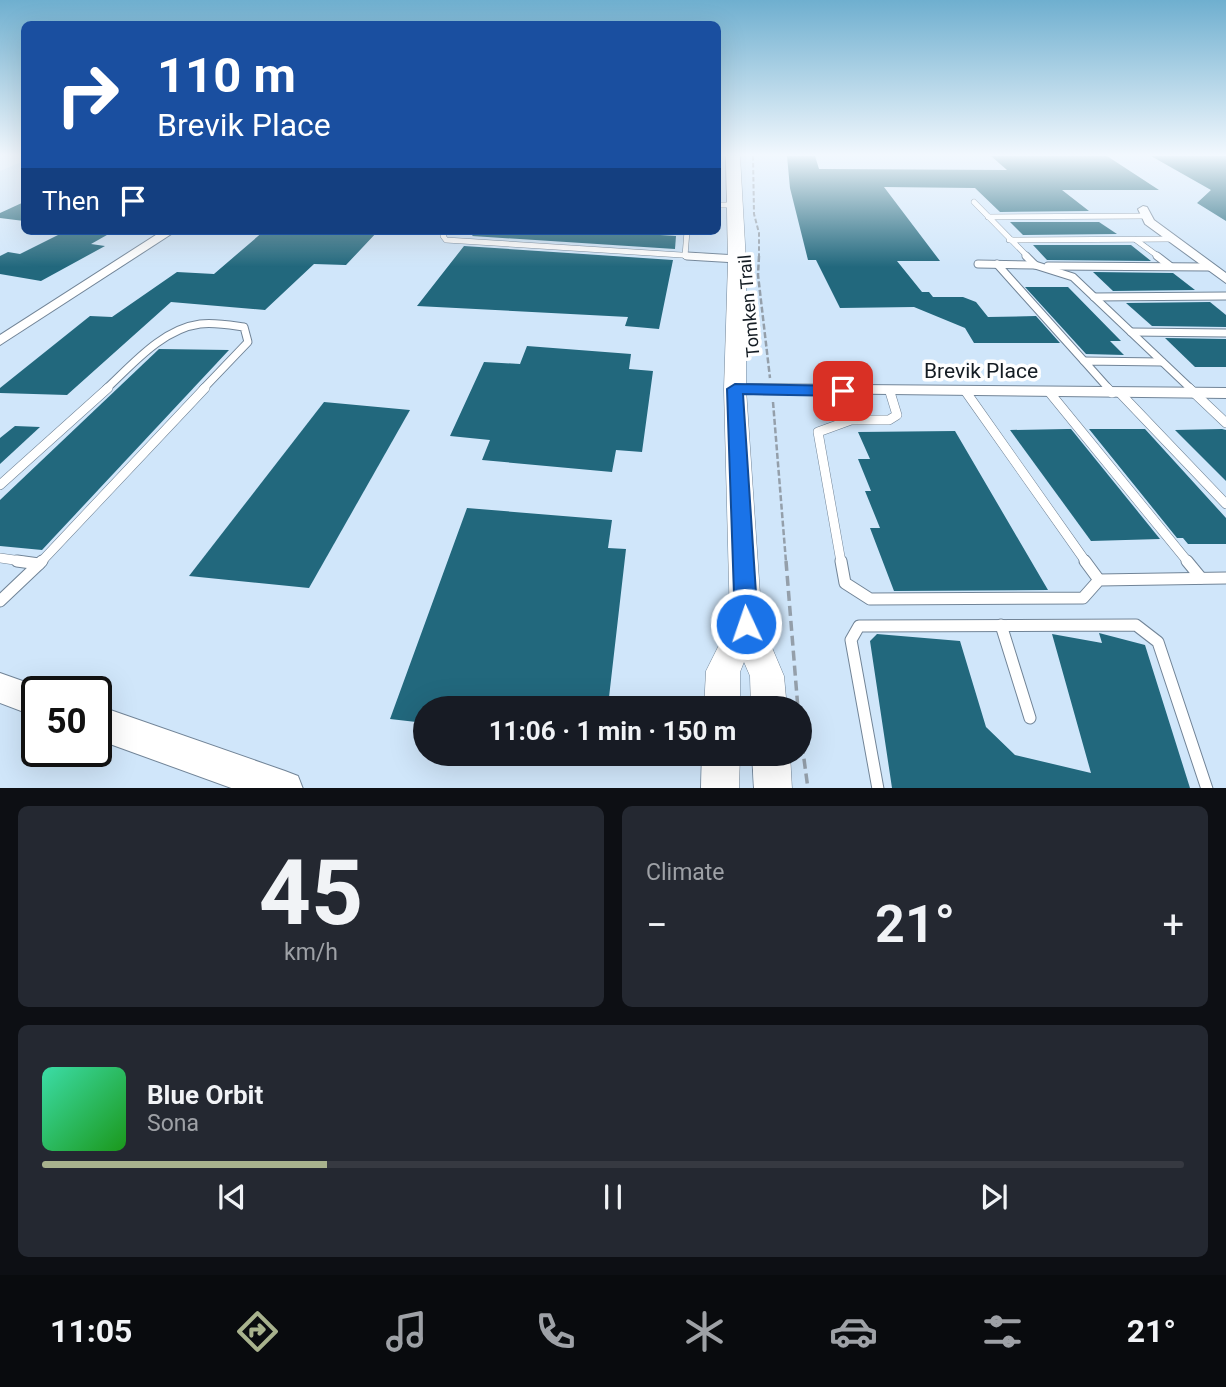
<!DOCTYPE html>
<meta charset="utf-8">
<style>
body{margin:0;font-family:Roboto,sans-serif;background:#242831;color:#f1f3f6;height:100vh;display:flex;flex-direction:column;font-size:26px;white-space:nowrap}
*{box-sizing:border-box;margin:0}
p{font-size:23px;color:#9ea1a6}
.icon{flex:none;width:38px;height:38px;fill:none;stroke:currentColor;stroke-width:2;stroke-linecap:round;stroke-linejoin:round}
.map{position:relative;height:788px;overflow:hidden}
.drawer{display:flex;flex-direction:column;gap:18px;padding:18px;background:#0d0f14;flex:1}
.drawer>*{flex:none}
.banner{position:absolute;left:21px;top:21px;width:700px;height:214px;border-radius:10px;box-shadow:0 7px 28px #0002;background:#1a4fa0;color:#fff;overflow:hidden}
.speed{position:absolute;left:21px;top:676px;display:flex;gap:14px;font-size:35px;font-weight:700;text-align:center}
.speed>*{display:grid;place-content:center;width:91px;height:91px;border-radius:50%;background:#171b24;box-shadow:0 7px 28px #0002;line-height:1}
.speed .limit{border:4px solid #111;border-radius:10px;background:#fff;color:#111}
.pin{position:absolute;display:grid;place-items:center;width:60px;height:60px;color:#fff;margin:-30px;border-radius:14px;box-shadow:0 4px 10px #0006}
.me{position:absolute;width:77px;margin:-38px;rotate:357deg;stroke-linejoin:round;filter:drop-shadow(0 0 5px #0008)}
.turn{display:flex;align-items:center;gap:24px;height:147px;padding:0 21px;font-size:32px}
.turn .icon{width:91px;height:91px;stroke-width:2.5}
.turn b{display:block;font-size:49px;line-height:60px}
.then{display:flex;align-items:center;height:66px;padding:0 21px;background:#0003;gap:14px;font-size:26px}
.big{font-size:52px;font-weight:700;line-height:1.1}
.drawer .card{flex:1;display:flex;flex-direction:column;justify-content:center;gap:10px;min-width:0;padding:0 24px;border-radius:10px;background:#242831}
.drawer .dial{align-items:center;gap:0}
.dial b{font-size:91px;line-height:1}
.song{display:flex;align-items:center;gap:21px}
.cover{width:84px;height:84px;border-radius:10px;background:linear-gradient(135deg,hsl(160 70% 55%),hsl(120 70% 35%))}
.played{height:7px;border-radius:4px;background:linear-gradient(90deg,#a8b28d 25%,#363941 25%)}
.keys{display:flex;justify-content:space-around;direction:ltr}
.heat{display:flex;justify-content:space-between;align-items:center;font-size:38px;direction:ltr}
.drawer .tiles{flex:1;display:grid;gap:18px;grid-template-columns:1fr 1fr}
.card:last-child{grid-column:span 2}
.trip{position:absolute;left:413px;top:696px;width:399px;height:70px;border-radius:35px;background:#171b24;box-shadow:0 7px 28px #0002;font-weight:700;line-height:70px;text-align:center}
.tab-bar{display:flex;height:112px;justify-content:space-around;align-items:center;background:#090b0e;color:#9ea1a6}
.tab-bar .icon{width:49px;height:49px}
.tab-bar .selected{color:#a8b28d}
.tab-bar b{font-size:32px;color:#f1f3f6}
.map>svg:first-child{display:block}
</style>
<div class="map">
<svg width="1226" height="789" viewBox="0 0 1226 789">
<rect width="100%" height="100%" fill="#e3f0fd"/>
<path fill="#d0e6fa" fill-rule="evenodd" d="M 718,156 L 1226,156 L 1226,788 L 0,789 L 0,171 L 24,161 L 24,231 L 718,231 ZM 37,691 L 96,691 L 96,751 L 37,751 ZM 425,709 L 800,709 L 800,754 L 425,754 Z"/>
<g fill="#22687d">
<path d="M 787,156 L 815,156 L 819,169 L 1007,170 L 991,156 L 1107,156 L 1159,190 L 1062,190 L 1089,211 L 1000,212 L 975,188 L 884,187 L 940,261 L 897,261 L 922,292 L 929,292 L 933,297 L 963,297 L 976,302 L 988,317 L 1036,316 L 1060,343 L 974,343 L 965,328 L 914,307 L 840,308 L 816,260 L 808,260 L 790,188 Z"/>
<path d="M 1151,156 L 1226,156 L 1226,221 L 1197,203 L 1211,190 Z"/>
<path d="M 24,202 L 24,221 L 0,218 L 0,213 Z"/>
<path d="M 1010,222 L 1099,222 L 1117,234 L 1023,235 Z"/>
<path d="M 66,231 L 114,231 L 91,244 L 105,246 L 41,281 L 0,274 L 0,256 L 8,252 L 20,254 Z"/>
<path d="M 264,231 L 378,231 L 346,265 L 314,264 L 265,310 L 171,302 L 67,395 L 0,393 L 0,388 L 90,316 L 112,317 L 177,272 L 214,274 Z"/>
<path d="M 476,231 L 596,231 L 676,236 L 675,249 L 472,236 Z"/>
<path d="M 1033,245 L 1131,245 L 1151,261 L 1047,260 Z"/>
<path d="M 464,246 L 673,260 L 659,329 L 625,326 L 628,317 L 417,306 Z"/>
<path d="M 1093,272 L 1173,273 L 1195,290 L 1113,291 Z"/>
<path d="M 1025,287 L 1068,287 L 1121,341 L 1110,341 L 1124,355 L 1086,354 Z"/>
<path d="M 1210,302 L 1226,315 L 1226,327 L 1152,326 L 1126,303 Z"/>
<path d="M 1165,338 L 1226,339 L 1226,367 L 1195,367 Z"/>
<path d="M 527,346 L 631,354 L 629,369 L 653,371 L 642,452 L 616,450 L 612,472 L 482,460 L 490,440 L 450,436 L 484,362 L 520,364 Z"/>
<path d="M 159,349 L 229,350 L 42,550 L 0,546 L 0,500 Z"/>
<path d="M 324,402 L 410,410 L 309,588 L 189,576 Z"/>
<path d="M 15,426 L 40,427 L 0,464 L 0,438 Z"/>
<path d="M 1067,429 L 1071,429 L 1160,539 L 1091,541 L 1010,430 Z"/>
<path d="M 1089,429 L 1145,429 L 1226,518 L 1226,544 L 1188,544 L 1183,538 L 1177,538 Z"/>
<path d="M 1222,429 L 1226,430 L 1226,481 L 1175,430 Z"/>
<path d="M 955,431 L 1048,590 L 894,591 L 870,528 L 880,528 L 865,491 L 871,491 L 858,459 L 870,459 L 858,432 Z"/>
<path d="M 467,508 L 612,520 L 608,548 L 626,549 L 608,706 L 566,701 L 564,709 L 425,709 L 425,723 L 390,719 Z"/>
<path d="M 1099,633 L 1145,645 L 1190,788 L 892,788 L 870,641 L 877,634 L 960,641 L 986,727 L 1015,755 L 1091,773 L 1052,634 L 1102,643 Z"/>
</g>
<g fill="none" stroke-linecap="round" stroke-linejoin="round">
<g stroke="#718497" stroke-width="6">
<g id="service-far3">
<path d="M 974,202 L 1028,257"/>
<path d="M 718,205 L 735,205"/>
<path d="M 988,217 L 1146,216"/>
<path d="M 445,231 L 443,236 L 446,240 L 713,257"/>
<path d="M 1009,240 L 1172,239"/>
<path d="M 1136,240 L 1159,257"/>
<path d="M 685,256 L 687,231"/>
</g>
</g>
<g stroke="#718497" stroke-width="9">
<g id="service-far2">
<path d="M 687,256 L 737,259"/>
<path d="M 1026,256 L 1035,265 L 1073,277 L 1191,389"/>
<path d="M 1157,256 L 1170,266"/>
<path d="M 978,264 L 1035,265"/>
<path d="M 997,264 L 1084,361"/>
<path d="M 1048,266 L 1210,267"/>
<path d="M 1094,297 L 1226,296"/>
<path d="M 1131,332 L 1226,333"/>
<path d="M 106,389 C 132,365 162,329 200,324 C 214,322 230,325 244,327 L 248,342 L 203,389"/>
<path d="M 1109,389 L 1084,361 L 1162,362"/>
</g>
</g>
<g stroke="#718497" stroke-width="10">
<g id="service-far1">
<path d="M 1107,388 L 1112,393"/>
<path d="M 1189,388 L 1226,423"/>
<path d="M 966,392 L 1086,562"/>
<path d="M 1050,393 L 1188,562"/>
<path d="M 1120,393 L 1226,504"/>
<path d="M 0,485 L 108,388"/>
<path d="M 0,558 L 28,562"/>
<path d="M 41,562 L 205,388"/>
<path d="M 841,562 L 818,432 L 851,420 L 889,420 L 897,415 L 890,392"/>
</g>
</g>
<g stroke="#718497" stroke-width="13">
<g id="service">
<path d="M 841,561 L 845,583 L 870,599 L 1083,598 L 1099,580 L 1226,578"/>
<path d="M 1085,561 L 1099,580"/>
<path d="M 1187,561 L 1201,578"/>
<path d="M 39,564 L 42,561"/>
<path d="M 0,601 L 39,564 L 17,561"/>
<path d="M 1001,625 L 1030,718"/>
<path d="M 878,789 L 851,640 L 859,626 L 1136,625 L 1158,642 L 1207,789"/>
</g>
</g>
<g stroke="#718497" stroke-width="2">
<g id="minor">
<path d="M 1143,206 L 1147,207 L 1154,220 L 1226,273 L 1226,283 L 1145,224 L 1138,209 Z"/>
<path d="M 162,231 L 176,231 L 0,345 L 0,335 Z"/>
<path d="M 735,384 L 1226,388 L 1226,398 L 729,392 L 727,389 Z"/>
</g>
</g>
<g stroke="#718497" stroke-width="2">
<g id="tertiary">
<path d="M 0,673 L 48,690 L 37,691 L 37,717 L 0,703 Z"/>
<path d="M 96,705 L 285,771 L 298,776 L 303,789 L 234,789 L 96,739 Z"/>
</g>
</g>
<g stroke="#718497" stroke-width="1">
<g id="secondary">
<path d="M 726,156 L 740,156 L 746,262 L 746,389 L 762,624 L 784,676 L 787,709 L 751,709 L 750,676 L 744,662 L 740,672 L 740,709 L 704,709 L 706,671 L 730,623 L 724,389 L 728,262 Z"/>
<path d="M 702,754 L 740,754 L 739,789 L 701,789 Z"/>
<path d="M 752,754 L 790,754 L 792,789 L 754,789 Z"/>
</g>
</g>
<path stroke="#949faa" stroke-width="2" stroke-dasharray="4.5 2.5" stroke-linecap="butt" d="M 753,156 L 754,214 L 759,233 L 759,257"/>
<g stroke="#949faa" stroke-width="2.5" stroke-dasharray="6 2.5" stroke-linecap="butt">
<path d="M 759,256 L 758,275 L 770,378"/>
<path d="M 773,402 L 786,562"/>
</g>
<g stroke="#949faa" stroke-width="3.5" stroke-dasharray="10 5" stroke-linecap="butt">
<path d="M 786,561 L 798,709"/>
<path d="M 800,729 L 808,789"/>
</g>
<use href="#service-far3" stroke="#fff" stroke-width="5"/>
<use href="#service-far2" stroke="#fff" stroke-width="7"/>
<use href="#service-far1" stroke="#fff" stroke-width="9"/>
<use href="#service" stroke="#fff" stroke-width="11"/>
<use href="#minor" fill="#fff" fill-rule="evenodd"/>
<use href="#tertiary" fill="#fff" fill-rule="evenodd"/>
<use href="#secondary" fill="#fff" fill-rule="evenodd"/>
</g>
<linearGradient id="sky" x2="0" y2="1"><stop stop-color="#6fafcf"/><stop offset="0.58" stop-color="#f2f8fe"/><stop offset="1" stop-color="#f2f8fe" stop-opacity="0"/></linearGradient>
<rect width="1226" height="267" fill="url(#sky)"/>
<path fill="#1a73e8" stroke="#114b97" stroke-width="2" d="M 735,384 L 843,386 L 851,391 L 843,396 L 743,394 L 758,624 L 754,631 L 746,634 L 738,631 L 735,624 L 727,389 Z"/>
<g text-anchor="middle" stroke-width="7" stroke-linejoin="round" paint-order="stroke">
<g font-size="18" fill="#141c23" stroke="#fff">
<text transform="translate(749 306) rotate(-95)" y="6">Tomken Trail</text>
</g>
<g font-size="21" fill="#141c23" stroke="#fff">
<text x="981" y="378">Brevik Place</text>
</g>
</g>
</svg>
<div class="speed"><div class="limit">50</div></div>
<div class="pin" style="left:843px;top:391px;background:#d93025"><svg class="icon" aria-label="arrive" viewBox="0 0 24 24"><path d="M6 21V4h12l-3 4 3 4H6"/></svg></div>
<svg class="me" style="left:746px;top:624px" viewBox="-20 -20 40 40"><circle r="17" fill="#1a73e8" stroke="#fff" stroke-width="3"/><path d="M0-11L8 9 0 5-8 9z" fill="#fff"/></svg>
<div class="trip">11:06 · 1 min · 150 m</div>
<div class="banner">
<div class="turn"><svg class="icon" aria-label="right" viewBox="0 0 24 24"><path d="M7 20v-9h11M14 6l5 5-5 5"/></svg><div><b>110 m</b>Brevik Place</div></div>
<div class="then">Then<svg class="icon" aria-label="arrive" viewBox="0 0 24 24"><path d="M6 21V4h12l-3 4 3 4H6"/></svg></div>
</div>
</div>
<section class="drawer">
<div class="tiles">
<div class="card dial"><b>45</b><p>km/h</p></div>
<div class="card"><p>Climate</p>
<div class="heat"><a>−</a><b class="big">21°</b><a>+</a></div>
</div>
<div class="card">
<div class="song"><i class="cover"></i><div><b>Blue Orbit</b><p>Sona</p></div></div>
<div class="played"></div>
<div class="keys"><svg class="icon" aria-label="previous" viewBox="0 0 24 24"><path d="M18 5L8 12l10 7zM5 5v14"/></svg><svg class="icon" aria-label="pause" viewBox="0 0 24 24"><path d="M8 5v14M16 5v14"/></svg><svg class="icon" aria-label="next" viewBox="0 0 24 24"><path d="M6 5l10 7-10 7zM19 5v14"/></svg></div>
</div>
</div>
</section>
<nav class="tab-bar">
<b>11:05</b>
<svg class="icon selected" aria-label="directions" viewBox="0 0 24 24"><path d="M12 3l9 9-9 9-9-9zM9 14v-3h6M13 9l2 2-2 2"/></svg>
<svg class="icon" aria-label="music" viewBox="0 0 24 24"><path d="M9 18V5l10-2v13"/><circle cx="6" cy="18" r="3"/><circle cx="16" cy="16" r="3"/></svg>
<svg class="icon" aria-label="phone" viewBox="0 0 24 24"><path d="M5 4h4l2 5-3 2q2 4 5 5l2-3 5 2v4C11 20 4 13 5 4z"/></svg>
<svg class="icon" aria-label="climate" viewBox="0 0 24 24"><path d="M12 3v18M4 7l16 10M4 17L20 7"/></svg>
<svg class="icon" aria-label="car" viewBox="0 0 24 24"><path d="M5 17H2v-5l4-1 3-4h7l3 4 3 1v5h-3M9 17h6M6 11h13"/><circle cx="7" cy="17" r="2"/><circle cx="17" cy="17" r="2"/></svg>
<svg class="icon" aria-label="filters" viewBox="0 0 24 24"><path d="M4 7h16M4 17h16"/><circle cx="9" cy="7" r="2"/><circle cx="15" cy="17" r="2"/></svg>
<b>21°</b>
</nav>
